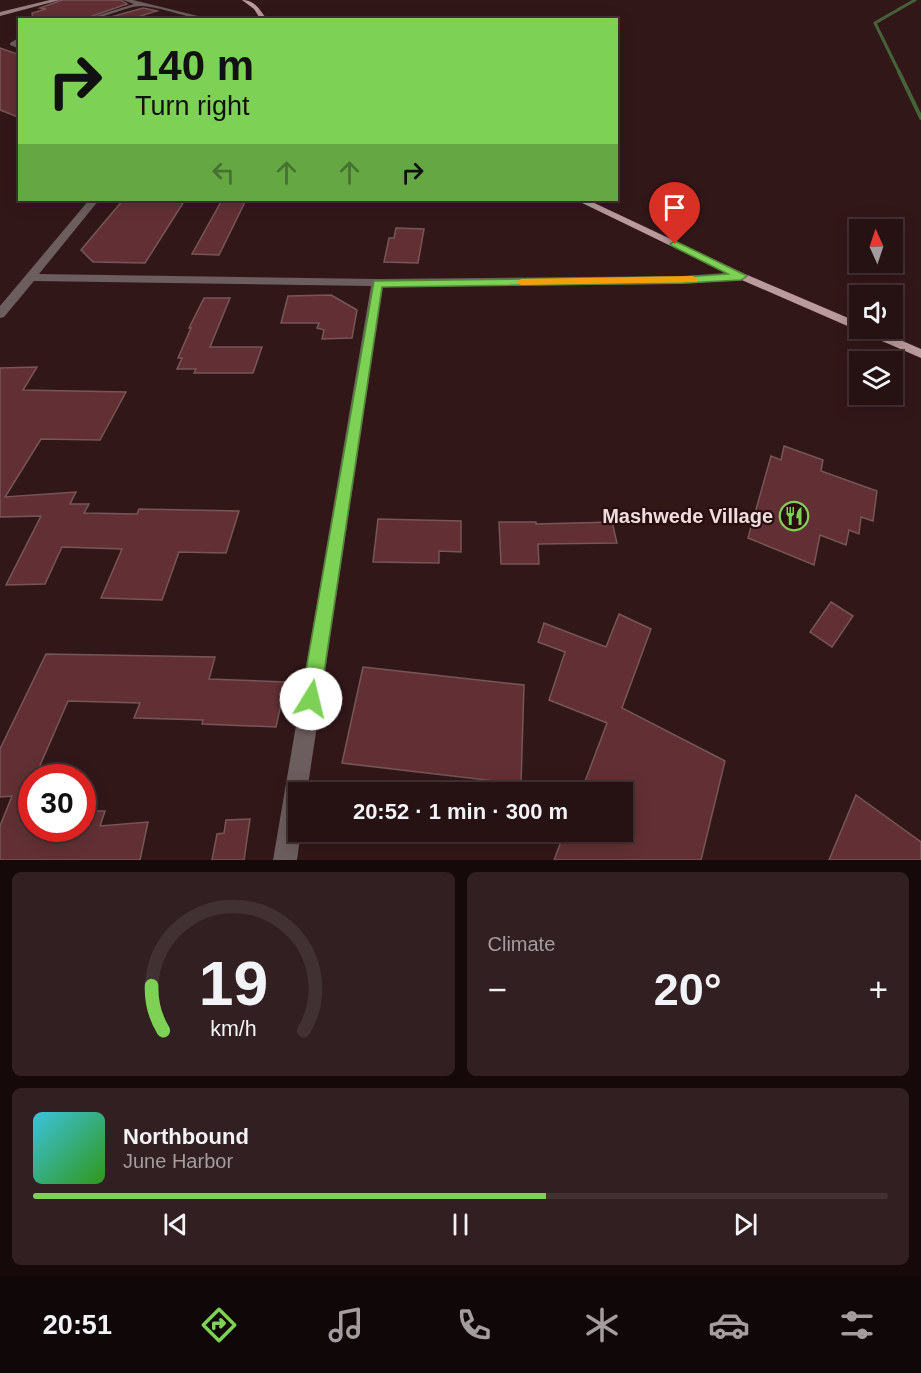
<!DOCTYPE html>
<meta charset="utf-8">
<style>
body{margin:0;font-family:Helvetica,sans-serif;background:#321f21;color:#f1f3f6;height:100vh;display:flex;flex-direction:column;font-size:22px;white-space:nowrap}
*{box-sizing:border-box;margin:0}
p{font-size:20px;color:#a49da0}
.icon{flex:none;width:33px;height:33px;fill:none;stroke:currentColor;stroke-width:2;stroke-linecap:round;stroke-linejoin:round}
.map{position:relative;height:860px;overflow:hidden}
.details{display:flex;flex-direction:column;gap:12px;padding:12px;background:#15090a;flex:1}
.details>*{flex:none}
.top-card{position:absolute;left:18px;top:18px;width:600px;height:183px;border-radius:0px;box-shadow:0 3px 15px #0003,0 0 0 2px #423133;background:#7dd154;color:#111;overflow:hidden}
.needle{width:39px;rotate:357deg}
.fabs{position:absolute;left:849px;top:219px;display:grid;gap:12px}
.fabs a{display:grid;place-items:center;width:54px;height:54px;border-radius:0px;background:#261113;box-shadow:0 3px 15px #0003,0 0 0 2px #423133;font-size:30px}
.speed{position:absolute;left:18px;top:764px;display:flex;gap:12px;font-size:30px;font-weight:700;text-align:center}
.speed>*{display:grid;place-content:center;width:78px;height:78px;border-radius:50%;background:#261113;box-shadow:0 3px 15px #0003,0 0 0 2px #423133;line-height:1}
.speed .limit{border:9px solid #d22;background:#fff;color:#111}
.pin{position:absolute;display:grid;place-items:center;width:51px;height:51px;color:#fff;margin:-62px -26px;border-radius:50% 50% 50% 0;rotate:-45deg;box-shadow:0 0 6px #0007}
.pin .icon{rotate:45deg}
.me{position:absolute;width:66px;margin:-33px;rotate:9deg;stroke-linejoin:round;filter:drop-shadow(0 0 4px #0008)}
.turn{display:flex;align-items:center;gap:21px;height:126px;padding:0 18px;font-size:27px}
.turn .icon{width:78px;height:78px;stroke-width:2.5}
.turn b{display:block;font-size:42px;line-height:51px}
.lanes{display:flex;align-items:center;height:57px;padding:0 18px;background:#0003;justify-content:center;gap:30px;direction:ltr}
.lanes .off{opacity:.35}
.big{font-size:45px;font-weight:800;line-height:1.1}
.details .card{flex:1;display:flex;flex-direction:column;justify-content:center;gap:9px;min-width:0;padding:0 21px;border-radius:9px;background:#321f21}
.details .dial{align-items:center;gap:0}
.dial svg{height:156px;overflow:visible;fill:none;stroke:#423133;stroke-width:7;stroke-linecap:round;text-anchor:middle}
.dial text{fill:#f1f3f6;stroke:none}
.song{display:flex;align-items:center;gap:18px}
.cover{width:72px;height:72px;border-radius:9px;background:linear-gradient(135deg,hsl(190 70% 55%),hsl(110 70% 35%))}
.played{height:6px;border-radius:3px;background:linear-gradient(90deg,#7dd154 60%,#423133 60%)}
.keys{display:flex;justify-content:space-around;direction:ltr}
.heat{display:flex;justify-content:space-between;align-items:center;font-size:33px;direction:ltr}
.details .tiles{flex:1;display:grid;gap:12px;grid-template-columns:1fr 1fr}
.card:last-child{grid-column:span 2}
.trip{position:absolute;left:288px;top:782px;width:345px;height:60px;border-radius:0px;background:#261113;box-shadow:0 3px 15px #0003,0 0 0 2px #423133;font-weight:800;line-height:60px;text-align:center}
.tab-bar{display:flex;height:96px;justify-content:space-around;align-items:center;background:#0f0708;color:#a49da0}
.tab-bar .icon{width:42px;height:42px}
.tab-bar .selected{color:#7dd154}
.tab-bar b{font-size:27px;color:#f1f3f6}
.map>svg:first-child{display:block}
</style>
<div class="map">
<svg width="921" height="860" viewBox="0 0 921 860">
<rect width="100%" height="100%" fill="#321719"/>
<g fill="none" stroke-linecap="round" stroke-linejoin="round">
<path stroke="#456239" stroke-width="3" d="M 900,74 L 875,23 L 915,0"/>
<path stroke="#456239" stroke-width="4" d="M 899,72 L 921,118"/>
</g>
<g fill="#623034" stroke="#765657" stroke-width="1.5">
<path d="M 62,0 L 121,0 L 127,4 L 81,20 L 33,20 L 32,13 L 46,9 L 40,8 Z"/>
<path d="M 143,8 L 157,11 L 128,20 L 100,20 Z"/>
<path d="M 0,48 L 20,55 L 20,118 L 0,110 Z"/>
<path d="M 123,200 L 185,200 L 145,263 L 93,262 L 81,250 Z"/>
<path d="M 222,200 L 246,200 L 219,255 L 192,254 Z"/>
<path d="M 396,228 L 424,229 L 418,263 L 384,262 L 389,238 L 394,238 Z"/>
<path d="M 331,295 L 357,310 L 352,338 L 322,339 L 324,330 L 317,328 L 319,323 L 281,323 L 288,296 Z"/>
<path d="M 204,298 L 230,298 L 210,347 L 262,347 L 253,373 L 194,373 L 196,369 L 177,369 L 182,358 L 178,358 L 191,328 L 189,328 Z"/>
<path d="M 37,367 L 23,390 L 126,392 L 100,440 L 41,439 L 5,497 L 76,492 L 70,504 L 89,504 L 84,513 L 137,514 L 139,509 L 239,511 L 226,553 L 179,552 L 162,600 L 101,598 L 122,549 L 62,547 L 45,584 L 6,585 L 41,516 L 0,517 L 0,368 Z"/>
<path d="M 784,446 L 823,460 L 821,471 L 877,491 L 873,521 L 861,517 L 859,534 L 849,530 L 846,545 L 820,535 L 814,565 L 748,538 L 771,456 L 781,460 Z"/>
<path d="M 378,519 L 461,521 L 461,552 L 439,551 L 439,563 L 373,562 Z"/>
<path d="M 499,522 L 536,522 L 536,524 L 612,522 L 617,543 L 538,544 L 539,564 L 501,564 Z"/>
<path d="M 831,602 L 853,616 L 832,647 L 810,632 Z"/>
<path d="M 619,614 L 651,629 L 622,708 L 725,761 L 701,860 L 554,860 L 565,831 L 622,831 L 622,792 L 581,792 L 607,723 L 549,700 L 565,652 L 538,642 L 544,623 L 606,647 Z"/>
<path d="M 46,654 L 215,657 L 209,679 L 286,682 L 276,727 L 202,724 L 203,720 L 134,718 L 140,703 L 68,701 L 35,777 L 32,777 L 32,828 L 82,828 L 82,811 L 105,811 L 100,826 L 148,822 L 140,860 L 0,860 L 0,826 L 12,796 L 0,797 L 0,749 Z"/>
<path d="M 363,667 L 524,685 L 521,784 L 342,763 Z"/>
<path d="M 856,795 L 921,842 L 921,860 L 829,860 Z"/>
<path d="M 250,819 L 244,860 L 212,860 L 217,834 L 224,833 L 226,820 Z"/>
</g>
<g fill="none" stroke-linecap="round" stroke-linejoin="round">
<g fill="#6c5d5e" fill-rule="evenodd">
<path d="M 123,0 L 133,0 L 214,20 C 189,20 167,8 143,6 C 127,5 103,20 83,20 L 134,4 Z"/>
<path d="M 20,37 L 17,44 L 20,49 L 10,45 L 10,43 Z"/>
<path d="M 89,200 L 99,200 L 39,274 L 378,279 L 683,276 L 741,272 L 747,276 L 741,280 L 683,284 L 383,287 L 307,792 L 298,792 L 298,831 L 301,831 L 297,860 L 273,860 L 371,286 L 34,281 L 4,317 L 0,318 L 0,306 Z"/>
</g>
<path fill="#988081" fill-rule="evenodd" d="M 50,0 L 60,0 L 0,16 L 0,12 Z"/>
<g fill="#ba9a9c" fill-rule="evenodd">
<path d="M 242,0 C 255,0 260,10 267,20 L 261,20 L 254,9 Z"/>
<path d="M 576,200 L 588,200 L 745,274 L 860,323 L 860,328 L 873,328 L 921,349 L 921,358 L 737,278 Z"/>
</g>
</g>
<path fill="#7dd154" stroke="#518837" stroke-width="1.5" d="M 675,241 L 747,276 L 741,280 L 683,283 L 382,287 L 320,699 L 317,705 L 311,708 L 304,705 L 301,699 L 374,281 L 683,277 L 728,274 L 672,246 L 670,244 Z"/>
<path fill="#f59e0b" d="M 693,276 L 698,279 L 697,282 L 521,285 L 516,282 L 521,279 Z"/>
<defs>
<g id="restaurant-ring" transform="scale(1.5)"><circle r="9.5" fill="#280e10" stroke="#7dd154" stroke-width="1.5"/><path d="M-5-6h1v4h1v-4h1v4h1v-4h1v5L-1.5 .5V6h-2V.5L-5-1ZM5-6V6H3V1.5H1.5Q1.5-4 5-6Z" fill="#7dd154"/></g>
</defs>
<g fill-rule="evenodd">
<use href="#restaurant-ring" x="794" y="516"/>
</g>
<g text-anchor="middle" stroke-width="4.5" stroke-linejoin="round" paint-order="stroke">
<g font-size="20" font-weight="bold" fill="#f0dcdd" stroke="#280e10" text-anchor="end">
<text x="773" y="523">Mashwede Village</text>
</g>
</g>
</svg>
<div class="fabs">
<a><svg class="needle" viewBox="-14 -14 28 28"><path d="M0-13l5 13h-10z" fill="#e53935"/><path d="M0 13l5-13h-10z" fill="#a49da0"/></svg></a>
<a><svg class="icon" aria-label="sound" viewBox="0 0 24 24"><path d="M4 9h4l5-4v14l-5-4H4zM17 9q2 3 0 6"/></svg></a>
<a><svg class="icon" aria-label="layers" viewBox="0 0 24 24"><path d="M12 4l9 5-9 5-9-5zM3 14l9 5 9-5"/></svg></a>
</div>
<div class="speed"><div class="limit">30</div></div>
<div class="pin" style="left:675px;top:244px;background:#d93025"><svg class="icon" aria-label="arrive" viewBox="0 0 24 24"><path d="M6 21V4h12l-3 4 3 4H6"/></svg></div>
<svg class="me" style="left:311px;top:699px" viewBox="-20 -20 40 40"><circle r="19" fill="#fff"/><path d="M0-13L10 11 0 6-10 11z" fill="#7dd154"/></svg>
<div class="trip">20:52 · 1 min · 300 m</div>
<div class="top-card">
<div class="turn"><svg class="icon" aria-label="right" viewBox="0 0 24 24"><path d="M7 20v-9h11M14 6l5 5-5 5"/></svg><div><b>140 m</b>Turn right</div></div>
<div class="lanes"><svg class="icon off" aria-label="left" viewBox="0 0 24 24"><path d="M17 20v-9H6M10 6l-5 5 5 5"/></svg><svg class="icon off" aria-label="ahead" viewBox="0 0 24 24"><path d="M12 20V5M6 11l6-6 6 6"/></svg><svg class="icon off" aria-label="ahead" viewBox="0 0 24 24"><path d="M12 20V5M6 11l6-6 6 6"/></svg><svg class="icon" aria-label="right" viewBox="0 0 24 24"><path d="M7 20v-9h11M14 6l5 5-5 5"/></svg></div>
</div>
</div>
<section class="details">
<div class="tiles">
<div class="card dial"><svg viewBox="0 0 100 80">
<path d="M14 69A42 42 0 1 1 86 69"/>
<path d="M14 69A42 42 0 0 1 8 46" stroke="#7dd154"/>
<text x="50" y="56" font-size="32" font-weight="700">19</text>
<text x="50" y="72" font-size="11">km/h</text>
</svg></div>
<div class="card"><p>Climate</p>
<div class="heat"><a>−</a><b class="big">20°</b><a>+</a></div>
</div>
<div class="card">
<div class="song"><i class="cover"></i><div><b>Northbound</b><p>June Harbor</p></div></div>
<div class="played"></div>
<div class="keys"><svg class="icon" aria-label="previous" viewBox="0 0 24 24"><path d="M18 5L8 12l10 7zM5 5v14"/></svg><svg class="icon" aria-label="pause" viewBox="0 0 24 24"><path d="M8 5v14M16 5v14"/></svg><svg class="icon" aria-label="next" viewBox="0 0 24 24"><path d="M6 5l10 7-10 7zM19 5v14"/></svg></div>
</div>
</div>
</section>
<nav class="tab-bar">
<b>20:51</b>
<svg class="icon selected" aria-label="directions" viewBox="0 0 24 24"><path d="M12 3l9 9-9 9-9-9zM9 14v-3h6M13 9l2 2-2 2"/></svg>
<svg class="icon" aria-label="music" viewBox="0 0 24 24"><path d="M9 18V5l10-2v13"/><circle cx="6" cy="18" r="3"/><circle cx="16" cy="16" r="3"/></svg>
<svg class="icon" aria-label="phone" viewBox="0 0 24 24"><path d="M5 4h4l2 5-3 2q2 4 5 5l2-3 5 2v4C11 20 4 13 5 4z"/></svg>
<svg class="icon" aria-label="climate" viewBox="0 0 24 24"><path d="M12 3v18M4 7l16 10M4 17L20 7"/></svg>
<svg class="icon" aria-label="car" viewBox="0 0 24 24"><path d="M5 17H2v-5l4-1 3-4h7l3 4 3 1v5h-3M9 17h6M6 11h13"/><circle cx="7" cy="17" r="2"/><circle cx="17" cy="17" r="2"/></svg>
<svg class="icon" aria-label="filters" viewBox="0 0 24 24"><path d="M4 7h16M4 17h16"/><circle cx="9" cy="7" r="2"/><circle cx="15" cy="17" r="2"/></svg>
</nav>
